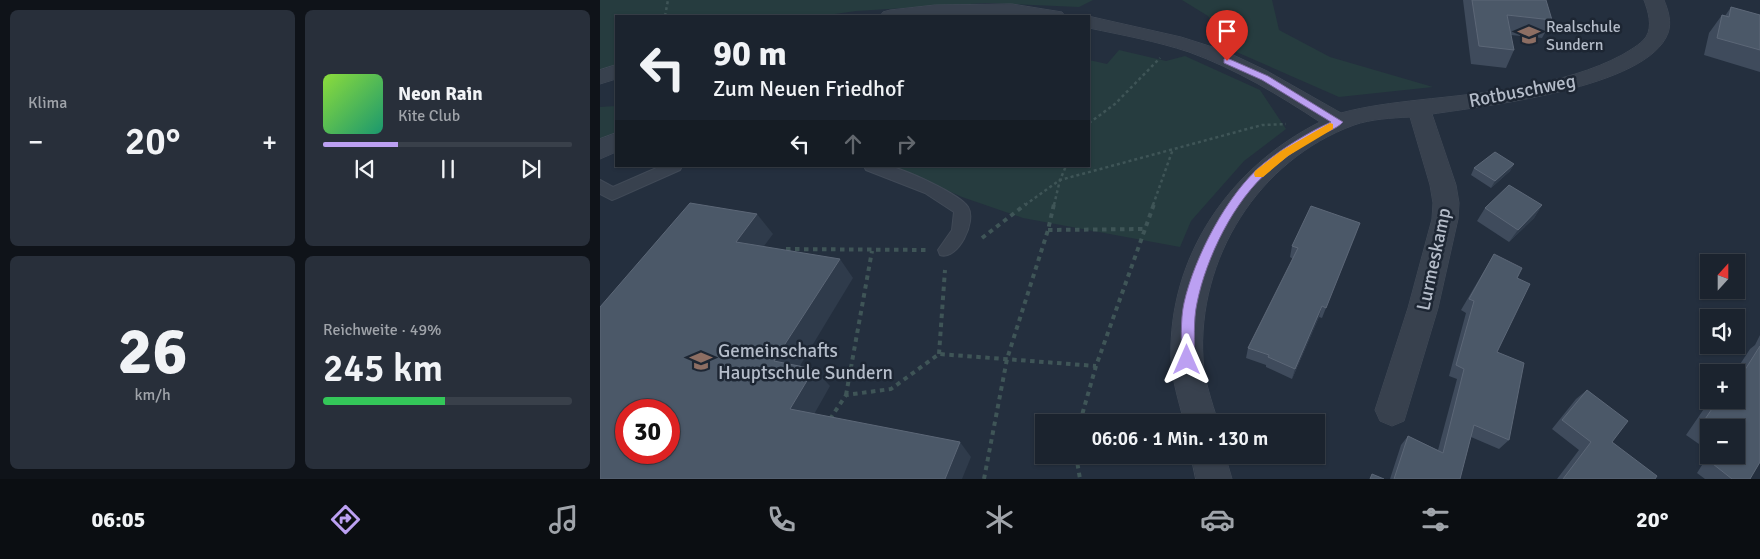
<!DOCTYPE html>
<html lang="de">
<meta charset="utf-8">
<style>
body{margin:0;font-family:Signika,sans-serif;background:#282f3a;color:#f1f3f6;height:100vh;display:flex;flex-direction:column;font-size:19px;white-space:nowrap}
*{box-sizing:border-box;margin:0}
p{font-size:16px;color:#a0a4aa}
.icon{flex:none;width:28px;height:28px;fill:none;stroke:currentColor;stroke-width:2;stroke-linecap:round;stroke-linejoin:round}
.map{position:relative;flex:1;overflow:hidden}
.panel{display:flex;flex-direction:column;gap:10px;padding:10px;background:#0f1319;width:600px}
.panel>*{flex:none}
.banner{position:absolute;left:15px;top:15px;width:475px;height:152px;border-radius:0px;box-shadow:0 1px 4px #0004,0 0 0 1px #39404a;background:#1b232e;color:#f1f3f6;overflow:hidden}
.needle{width:32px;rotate:21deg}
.fabs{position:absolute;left:1100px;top:254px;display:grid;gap:10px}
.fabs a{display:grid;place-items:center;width:45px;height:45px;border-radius:0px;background:#1b232e;box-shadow:0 1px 4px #0004,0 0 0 1px #39404a;font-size:25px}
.speed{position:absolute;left:15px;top:399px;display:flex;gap:10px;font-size:25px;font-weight:700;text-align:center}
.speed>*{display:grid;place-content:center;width:65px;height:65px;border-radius:50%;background:#1b232e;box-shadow:0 1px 4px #0004,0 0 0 1px #39404a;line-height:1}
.speed .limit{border:8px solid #d22;background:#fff;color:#111}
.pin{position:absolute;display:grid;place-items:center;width:42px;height:42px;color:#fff;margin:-51px -21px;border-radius:50% 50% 50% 0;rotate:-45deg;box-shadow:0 0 5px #0007}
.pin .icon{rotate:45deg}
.me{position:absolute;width:55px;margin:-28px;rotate:0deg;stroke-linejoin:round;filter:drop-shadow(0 0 4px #0008)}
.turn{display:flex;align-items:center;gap:18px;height:105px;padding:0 15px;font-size:22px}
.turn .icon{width:65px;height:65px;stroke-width:2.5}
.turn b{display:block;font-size:35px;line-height:42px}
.lanes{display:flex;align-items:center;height:48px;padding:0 15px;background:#0003;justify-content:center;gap:25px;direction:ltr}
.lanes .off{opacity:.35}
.big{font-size:38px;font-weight:600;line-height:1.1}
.panel .card{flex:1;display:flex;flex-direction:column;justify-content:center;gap:8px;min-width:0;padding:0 18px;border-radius:8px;background:#282f3a}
.panel .dial{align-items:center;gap:0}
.dial b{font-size:65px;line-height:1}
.song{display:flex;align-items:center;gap:15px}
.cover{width:60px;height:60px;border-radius:8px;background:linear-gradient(135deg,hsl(90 70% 55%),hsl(160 70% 35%))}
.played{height:5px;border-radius:2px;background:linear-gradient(90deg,#bca0f2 30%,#39404a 30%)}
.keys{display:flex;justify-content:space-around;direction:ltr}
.heat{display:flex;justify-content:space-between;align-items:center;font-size:28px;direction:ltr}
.charge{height:8px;border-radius:4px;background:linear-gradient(90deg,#34c759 49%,#39404a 0)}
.panel .tiles{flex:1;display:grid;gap:10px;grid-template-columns:repeat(2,1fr)}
.trip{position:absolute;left:435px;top:414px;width:290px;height:50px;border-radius:0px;background:#1b232e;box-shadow:0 1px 4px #0004,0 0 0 1px #39404a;font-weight:600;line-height:50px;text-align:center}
.menu{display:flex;height:80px;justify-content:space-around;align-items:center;background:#0b0e12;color:#a0a4aa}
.menu .icon{width:35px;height:35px}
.menu .selected{color:#bca0f2}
.menu b{font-size:22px;color:#f1f3f6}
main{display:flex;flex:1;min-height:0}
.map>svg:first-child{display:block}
</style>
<main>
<section class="panel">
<div class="tiles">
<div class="card"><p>Klima</p>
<div class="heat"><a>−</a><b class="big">20°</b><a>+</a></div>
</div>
<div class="card">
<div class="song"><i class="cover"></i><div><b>Neon Rain</b><p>Kite Club</p></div></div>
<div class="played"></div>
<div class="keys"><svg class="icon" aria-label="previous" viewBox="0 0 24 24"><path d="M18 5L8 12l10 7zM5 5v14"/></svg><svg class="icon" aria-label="pause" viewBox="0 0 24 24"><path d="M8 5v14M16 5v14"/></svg><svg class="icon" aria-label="next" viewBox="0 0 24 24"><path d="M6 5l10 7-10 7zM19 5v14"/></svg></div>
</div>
<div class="card dial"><b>26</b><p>km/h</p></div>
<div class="card"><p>Reichweite · 49%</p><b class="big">245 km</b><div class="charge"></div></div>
</div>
</section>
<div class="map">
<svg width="1160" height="479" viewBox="0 0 1160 479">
<rect width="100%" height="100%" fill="#242f3e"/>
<g fill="#263c3f">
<path d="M 0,0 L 493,0 L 479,7 L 387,3 L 256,11 L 221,16 L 16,16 L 16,65 L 0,71 Z"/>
<path d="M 582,0 L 672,0 L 679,30 L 730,57 L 833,87 L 739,97 L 625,47 L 608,16 Z"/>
<path d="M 519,50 L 566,61 L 585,56 L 660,90 L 686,129 L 644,161 L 591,221 L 580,247 L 423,218 L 362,197 L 292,166 L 489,166 L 489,60 L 507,64 Z"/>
<path d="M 16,106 L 16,132 L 0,141 L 0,107 Z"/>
</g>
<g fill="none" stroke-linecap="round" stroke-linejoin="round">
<g stroke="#414a57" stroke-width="2">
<g id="lane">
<path d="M 61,166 L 82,166 L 80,170 L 17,198 L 12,200 L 0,194 L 0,180 L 13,187 Z"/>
<path d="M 264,166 C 271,166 279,165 287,166 C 303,168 360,194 368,207 C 377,221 358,261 340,255 L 338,250 L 352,230 L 354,212 L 325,193 L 266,170 Z"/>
</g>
</g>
<g stroke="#414a57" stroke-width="1">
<g id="street">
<path d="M 1044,0 L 1064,0 C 1068,10 1072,22 1068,33 C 1048,88 884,106 832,114 L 856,185 L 859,203 L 858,219 L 838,308 L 804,421 L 792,426 L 780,421 L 775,410 L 808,308 L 832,219 L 833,203 L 830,185 L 810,117 C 791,118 771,119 754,125 C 658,160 597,259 603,359 C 604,380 612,402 618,422 L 584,422 C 579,402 572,380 571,359 C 568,256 630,167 720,122 C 679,95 636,69 589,52 C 556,41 522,35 489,28 L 488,16 L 581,37 L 625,51 L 667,71 L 741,113 C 767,106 793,103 819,100 C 884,93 964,86 1022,55 C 1030,50 1040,45 1046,37 C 1053,26 1048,11 1044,0 Z"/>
<path d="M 412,4 L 462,12 L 465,16 L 280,16 L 283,12 L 290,10 L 335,5 Z"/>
<path d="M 16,65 L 16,79 L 0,84 L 0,70 Z"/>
<path d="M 16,133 L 16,152 L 0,159 L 0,139 Z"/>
<path d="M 591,455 L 625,455 L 632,479 L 596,479 Z"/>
</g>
</g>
<g stroke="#3f5557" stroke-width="2.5" stroke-dasharray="3 3" stroke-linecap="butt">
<path d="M 65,16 L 68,0"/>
<path d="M 489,123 L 515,104 L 560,58"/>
<path d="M 425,205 L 460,180 L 662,125 L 686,124"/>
<path d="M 454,205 L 460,180 L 466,166"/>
<path d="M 553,205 L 573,149"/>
</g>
<g stroke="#3f5557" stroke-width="4" stroke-dasharray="4.5 4.5" stroke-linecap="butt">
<path d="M 448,230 L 545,229"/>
<path d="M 382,238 L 426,204"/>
<path d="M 186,249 L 326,250"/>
<path d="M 339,354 L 345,270"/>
<path d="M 246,395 L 272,251"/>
<path d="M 230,419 L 246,395 L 291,389 L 339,354 L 496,366"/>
<path d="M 480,422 L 496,366 L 554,204"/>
<path d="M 476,455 L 480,479"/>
<path d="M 384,479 L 407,359 L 448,230 L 454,204"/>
</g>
<use href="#lane" fill="#38414e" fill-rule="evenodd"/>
<use href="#street" fill="#38414e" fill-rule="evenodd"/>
</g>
<g fill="#3f4b5c">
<path d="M 863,0 L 946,0 L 952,20 L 942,38 L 911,35 L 914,50 L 906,68 L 871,64 Z"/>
<path d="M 1131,7 L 1160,15 L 1160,72 L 1104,55 L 1109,33 L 1122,15 L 1125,16 Z"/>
<path d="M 914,164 L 910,171 L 891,188 L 871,175 L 874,168 Z"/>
<path d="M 942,205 L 934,218 L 909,242 L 877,221 L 885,208 Z"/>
<path d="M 760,223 L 722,318 L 719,317 L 692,379 L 666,367 L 666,365 L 646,358 L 648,348 L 693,259 L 690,257 L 692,246 Z"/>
<path d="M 894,254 L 917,278 L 897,352 L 909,440 L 899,449 L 871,437 L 860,479 L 790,479 L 801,445 L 808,436 L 838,450 L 857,379 L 849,376 L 866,313 L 861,310 Z"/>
<path d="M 1160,335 L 1160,462 L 1150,479 L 1105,479 L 1097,473 L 1109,454 L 1136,455 L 1136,428 L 1109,428 L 1109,451 L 1086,435 L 1110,400 L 1136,400 L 1136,372 L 1135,372 L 1150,349 L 1155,345 Z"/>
<path d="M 987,390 L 1012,442 L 1055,479 L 957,479 L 979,450 L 952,429 L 976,399 Z"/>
</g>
<g fill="#2f3b4b">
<path d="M 914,164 L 910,171 L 891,188 L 895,181 Z"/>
<path d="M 942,205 L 934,218 L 909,242 L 918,230 Z"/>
<path d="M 157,214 L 173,234 L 153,261 L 136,242 Z"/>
<path d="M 760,223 L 756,235 L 722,318 Z"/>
<path d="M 240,259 L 253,278 L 192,379 L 174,361 Z"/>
<path d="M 722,306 L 719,317 L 692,379 L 695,369 Z"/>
<path d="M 214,369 L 230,386 L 208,425 L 190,409 Z"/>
<path d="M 360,442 L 371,457 L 362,479 L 345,479 Z"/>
</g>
<g fill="#4b5868" stroke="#5c6777" fill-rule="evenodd">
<path d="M 872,0 L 946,0 L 952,20 L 907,15 L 914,50 L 879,46 Z"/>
<path d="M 1131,7 L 1160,15 L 1160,50 L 1117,38 L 1122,15 L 1129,17 Z"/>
<path d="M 895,152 L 914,164 L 895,181 L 874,168 Z"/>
<path d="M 909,185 L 942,205 L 918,230 L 885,208 Z"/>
<path d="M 90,203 L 157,214 L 136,242 L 240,259 L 174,361 L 214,369 L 190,409 L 360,442 L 345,479 L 0,479 L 0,307 ZM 26,410 L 69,410 L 69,452 L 26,452 Z"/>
<path d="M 711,206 L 760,223 L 726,308 L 722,306 L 695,369 L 668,357 L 669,355 L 648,348 L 698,248 L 692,246 Z"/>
<path d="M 894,254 L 922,268 L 917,278 L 930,284 L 897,352 L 924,363 L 909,440 L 874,425 L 860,479 L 794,479 L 808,436 L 843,453 L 864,369 L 856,365 L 874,301 L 869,299 Z"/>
<path d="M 1160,346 L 1160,462 L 1150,479 L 1132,479 L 1113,464 L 1119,455 L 1136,455 L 1136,428 L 1109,428 L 1109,431 L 1101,425 L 1118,400 L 1136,400 L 1136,384 Z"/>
<path d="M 987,390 L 1028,421 L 1012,442 L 1057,476 L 1055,479 L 963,479 L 991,442 L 962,420 Z"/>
<path d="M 772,474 L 784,479 L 770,479 Z"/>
</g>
<path fill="#bca0f2" stroke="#7a689d" d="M 627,58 L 668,76 L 743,122 C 737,129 725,132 717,137 C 701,146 684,158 670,170 C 634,200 606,258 597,303 C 593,321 595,342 594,360 L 592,364 L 587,366 L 583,364 L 581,360 C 582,342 580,321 584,303 C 594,258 627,194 663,164 C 683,148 707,133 731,122 L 662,80 L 624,63 L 624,59 Z"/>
<path fill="#f59e0b" d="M 730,123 L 733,124 L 733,129 L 688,156 L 663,177 L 655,177 L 654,174 L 655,171 L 681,151 Z"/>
<defs>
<g id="school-bare" transform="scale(1.725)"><path d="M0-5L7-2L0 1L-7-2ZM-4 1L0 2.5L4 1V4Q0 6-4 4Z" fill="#8d6e63" stroke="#1d2633" stroke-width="2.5" paint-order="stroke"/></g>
</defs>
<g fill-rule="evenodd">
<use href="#school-bare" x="929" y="35"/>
<use href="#school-bare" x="101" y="361"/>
</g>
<g text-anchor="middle" stroke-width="5" stroke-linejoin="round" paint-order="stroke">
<g font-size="16" fill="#b4bcc9" stroke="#1d2633" text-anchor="start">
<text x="946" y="32">Realschule<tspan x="946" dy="18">Sundern</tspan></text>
</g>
<g font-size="19" fill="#b4bcc9" stroke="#1d2633">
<text transform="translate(922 90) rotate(-11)" y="7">Rotbuschweg</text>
<text transform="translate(833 259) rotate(-78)" y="7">Lurmeskamp</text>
</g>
<g font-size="19" fill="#b4bcc9" stroke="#1d2633" text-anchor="start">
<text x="118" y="357">Gemeinschafts<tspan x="118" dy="22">Hauptschule Sundern</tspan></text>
</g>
</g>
</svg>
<div class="fabs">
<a><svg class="needle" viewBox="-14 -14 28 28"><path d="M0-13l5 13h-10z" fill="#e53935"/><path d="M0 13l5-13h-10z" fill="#a0a4aa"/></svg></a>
<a><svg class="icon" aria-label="sound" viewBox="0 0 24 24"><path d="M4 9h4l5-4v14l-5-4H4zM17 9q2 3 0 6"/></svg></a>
<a>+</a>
<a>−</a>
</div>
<div class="speed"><div class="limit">30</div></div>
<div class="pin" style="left:627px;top:61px;background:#d93025"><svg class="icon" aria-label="arrive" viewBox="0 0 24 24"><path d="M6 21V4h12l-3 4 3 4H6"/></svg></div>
<svg class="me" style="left:587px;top:360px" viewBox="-20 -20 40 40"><path d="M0-17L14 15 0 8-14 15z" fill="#bca0f2" stroke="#fff" stroke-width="4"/></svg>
<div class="trip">06:06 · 1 Min. · 130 m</div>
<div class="banner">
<div class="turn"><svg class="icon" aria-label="left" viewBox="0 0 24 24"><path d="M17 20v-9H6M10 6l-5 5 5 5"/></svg><div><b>90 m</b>Zum Neuen Friedhof</div></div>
<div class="lanes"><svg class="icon" aria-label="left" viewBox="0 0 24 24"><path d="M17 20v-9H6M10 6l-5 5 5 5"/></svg><svg class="icon off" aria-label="ahead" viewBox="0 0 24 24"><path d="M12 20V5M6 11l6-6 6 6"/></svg><svg class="icon off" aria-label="right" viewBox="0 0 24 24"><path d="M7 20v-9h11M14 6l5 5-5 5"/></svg></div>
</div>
</div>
</main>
<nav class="menu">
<b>06:05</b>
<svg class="icon selected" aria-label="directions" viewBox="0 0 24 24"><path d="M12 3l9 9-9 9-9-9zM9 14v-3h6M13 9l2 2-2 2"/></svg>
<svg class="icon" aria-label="music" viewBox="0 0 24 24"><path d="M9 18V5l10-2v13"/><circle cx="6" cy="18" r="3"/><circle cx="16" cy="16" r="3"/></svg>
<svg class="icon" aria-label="phone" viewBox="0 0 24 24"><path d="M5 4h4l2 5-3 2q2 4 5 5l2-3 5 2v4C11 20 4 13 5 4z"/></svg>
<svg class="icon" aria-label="climate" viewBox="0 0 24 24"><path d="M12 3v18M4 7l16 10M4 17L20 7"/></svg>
<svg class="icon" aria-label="car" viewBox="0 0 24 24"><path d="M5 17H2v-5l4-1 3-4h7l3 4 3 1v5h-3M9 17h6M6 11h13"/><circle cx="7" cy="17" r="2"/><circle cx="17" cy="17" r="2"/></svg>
<svg class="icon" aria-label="filters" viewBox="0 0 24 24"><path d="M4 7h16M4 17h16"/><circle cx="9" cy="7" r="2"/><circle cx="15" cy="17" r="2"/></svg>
<b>20°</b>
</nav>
